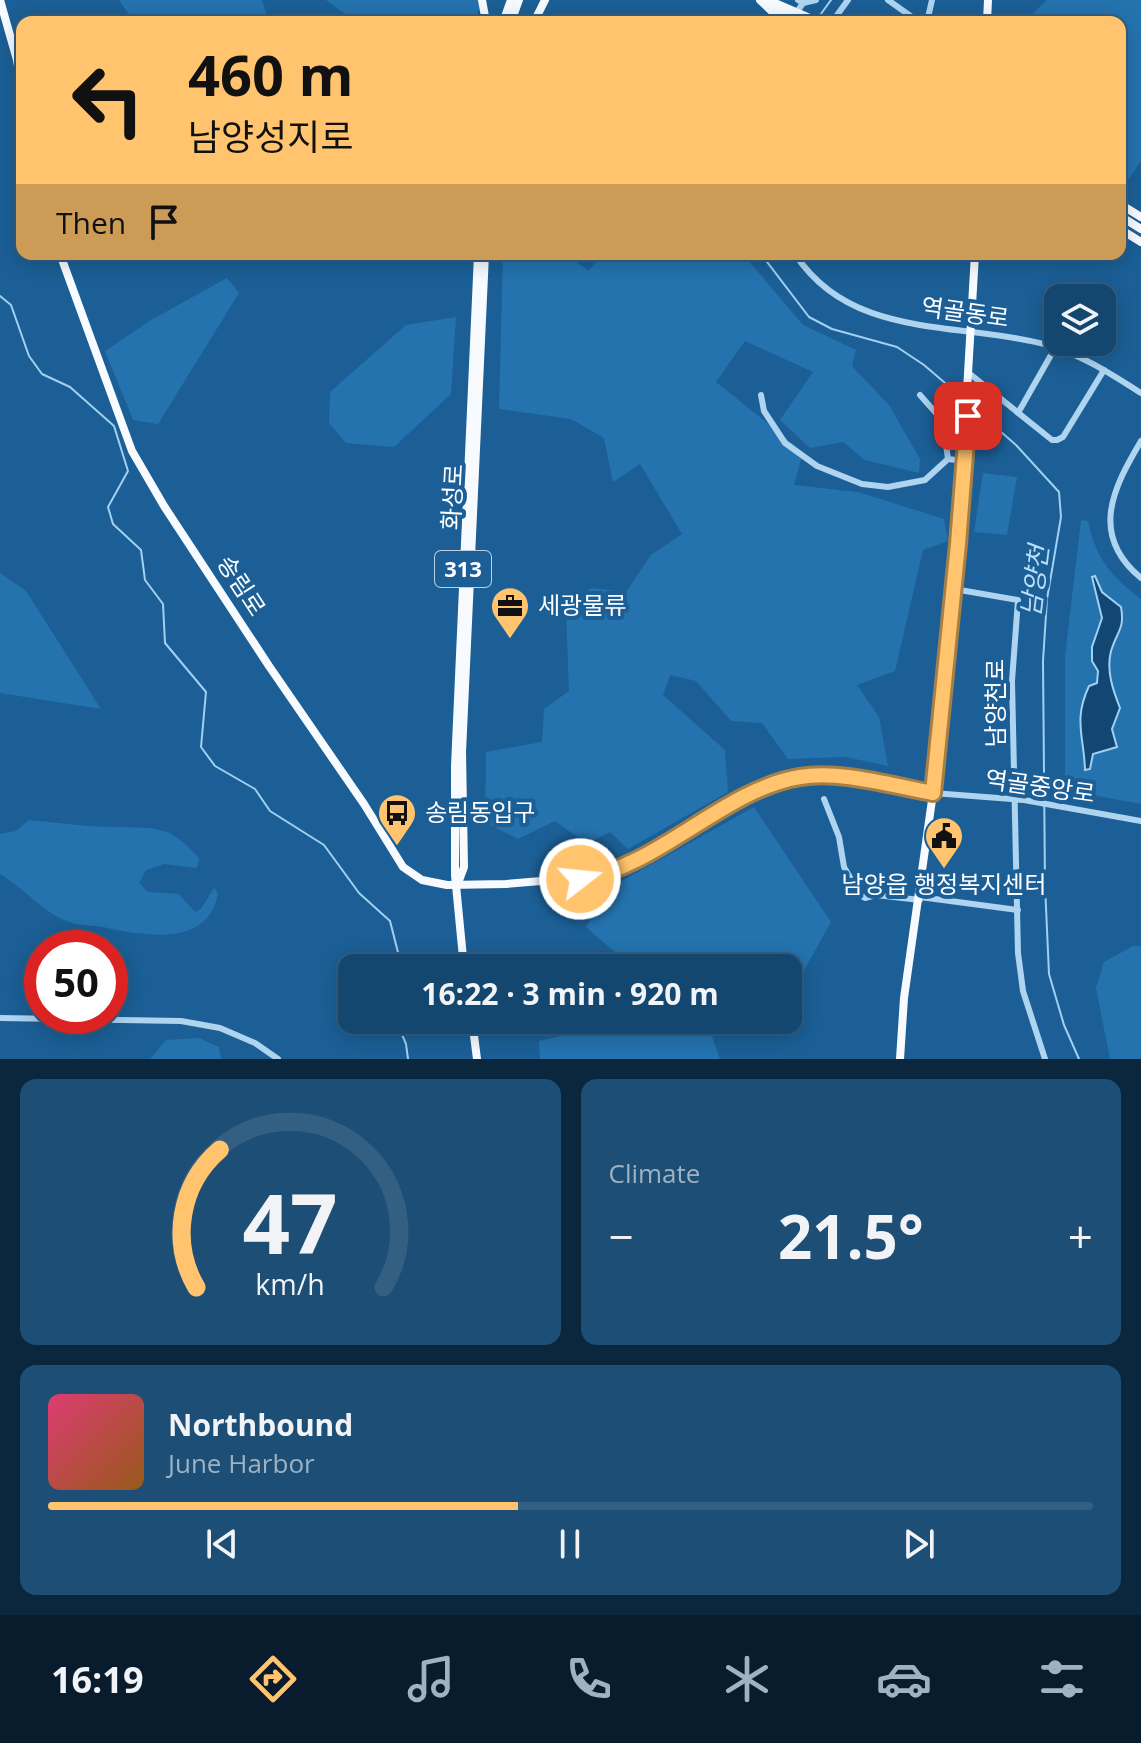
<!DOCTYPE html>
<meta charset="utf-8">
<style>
body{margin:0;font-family:"Open Sans","Noto Sans KR",sans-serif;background:#1d4e75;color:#f1f3f6;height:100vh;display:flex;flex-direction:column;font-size:30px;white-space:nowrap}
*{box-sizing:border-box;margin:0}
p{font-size:26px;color:#9db2c3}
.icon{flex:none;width:44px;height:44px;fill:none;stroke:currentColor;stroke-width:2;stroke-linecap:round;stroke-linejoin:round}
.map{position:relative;height:1059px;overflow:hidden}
.details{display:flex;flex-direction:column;gap:20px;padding:20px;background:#0b273e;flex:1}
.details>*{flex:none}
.top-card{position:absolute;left:16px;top:16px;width:1110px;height:244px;border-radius:16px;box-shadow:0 4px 20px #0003,0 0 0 2px #335f83;background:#ffc46d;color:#111;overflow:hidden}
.controls{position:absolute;left:1044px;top:284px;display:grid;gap:16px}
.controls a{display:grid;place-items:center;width:72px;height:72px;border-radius:16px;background:#144770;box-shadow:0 4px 20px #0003,0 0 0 2px #335f83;font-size:40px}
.speed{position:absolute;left:24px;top:930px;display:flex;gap:16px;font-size:40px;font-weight:700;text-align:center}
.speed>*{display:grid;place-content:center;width:104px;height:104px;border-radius:50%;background:#144770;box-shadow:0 4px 20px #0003,0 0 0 2px #335f83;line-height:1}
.speed .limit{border:12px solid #d22;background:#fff;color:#111}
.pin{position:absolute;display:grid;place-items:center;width:68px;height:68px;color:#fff;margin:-34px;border-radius:16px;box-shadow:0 4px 12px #0006}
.me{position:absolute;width:88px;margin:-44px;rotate:74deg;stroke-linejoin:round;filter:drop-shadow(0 0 6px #0008)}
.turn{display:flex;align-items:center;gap:28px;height:168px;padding:0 40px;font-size:36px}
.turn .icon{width:104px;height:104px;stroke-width:2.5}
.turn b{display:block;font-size:56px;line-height:68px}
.then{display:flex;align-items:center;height:76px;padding:0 40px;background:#0003;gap:16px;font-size:30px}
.big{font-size:60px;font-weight:700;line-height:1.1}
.details .widget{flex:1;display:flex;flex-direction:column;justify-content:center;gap:12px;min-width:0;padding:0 28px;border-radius:16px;background:#1d4e75}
.details .dial{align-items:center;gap:0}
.dial svg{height:208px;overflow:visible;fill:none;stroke:#335f83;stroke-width:7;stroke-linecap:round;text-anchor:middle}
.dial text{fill:#f1f3f6;stroke:none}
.song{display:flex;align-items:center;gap:24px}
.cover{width:96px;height:96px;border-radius:12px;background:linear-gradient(135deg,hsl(340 70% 55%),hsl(30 70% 35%))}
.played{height:8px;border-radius:4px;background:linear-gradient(90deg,#ffc46d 45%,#335f83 45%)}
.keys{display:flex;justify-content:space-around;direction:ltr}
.heat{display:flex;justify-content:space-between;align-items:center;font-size:44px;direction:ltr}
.details .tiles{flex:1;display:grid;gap:20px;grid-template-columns:1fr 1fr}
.widget:last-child{grid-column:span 2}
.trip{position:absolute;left:338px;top:954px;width:464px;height:80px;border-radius:16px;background:#144770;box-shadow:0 4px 20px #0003,0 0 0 2px #335f83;font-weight:700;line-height:80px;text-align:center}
.menu{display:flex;height:128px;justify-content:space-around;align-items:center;background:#081c2d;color:#9db2c3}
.menu .icon{width:56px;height:56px}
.menu .on{color:#ffc46d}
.menu b{font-size:36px;color:#f1f3f6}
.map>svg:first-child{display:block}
</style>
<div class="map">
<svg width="1141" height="1059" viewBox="0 0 1141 1059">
<rect width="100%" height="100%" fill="#1b5f96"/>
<g fill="#2473af">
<path d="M 119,0 L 262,0 L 269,22 L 134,22 Z"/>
<path d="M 326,0 L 484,0 L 473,22 L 356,22 Z"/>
<path d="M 1047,0 L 1141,0 L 1141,160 L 1125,185 L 1120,182 L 1120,22 L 1024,22 Z"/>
<path d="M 503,254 L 565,254 L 589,271 L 602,254 L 743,254 L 803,325 L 856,350 L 852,366 L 889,405 L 920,459 L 919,473 L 865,460 L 843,442 L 810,448 L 780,420 L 813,372 L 745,341 L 716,382 L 803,452 L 794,485 L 858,492 L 944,519 L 948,541 L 923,550 L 895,671 L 857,685 L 879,717 L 888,766 L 846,757 L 788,759 L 762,723 L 731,721 L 696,681 L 670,675 L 663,695 L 725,750 L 728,792 L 628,849 L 610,832 L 587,844 L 555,821 L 518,839 L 485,822 L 486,752 L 542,742 L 544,709 L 569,691 L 566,610 L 591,588 L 626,592 L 651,555 L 682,534 L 640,464 L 613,482 L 604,438 L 571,419 L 499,409 Z"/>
<path d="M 227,278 L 239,293 L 158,424 L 133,420 L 105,351 L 151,320 Z"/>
<path d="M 456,317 L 451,394 L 394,447 L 346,443 L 329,423 L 330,392 L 406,325 Z"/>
<path d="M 983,473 L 1017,477 L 1007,535 L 974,532 Z"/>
<path d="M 1081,520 L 1088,521 C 1096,559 1111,576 1141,599 L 1141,804 L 1065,790 L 1065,656 Z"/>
<path d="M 0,573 L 26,591 L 101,709 L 0,693 Z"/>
<path d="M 754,807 L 831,922 L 788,999 L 788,968 L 633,968 L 586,927 L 613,886 Z"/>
<path d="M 29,820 L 87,826 L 151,828 L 170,833 L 184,843 L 199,858 L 197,868 L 164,864 L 146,870 L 139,883 L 148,892 L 179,894 L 195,912 L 201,909 L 214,888 L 218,893 C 209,948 144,936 103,927 C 93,925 82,926 72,923 C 45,915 24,888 0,874 L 0,834 L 16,831 Z"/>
<path d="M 1133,946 L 1141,946 L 1141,1059 L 1110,1059 L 1096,988 L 1104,962 Z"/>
<path d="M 631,1020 L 748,1020 L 711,1034 L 720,1059 L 540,1059 L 539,1041 Z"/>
<path d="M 199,1038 L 219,1047 L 221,1059 L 150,1059 L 166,1040 Z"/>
</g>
<path fill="#124774" stroke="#a1d0f2" stroke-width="2" d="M 1095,576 L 1102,592 L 1121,607 C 1125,629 1117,631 1111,651 C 1106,671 1113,690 1120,708 L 1112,729 L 1117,747 L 1093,754 L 1090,769 L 1085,770 C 1084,736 1073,720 1089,686 L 1097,683 L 1098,671 L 1092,661 L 1092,647 L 1102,618 L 1092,577 Z"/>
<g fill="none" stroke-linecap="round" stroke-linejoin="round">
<g stroke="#a1d0f2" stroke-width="2">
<path d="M 818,18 L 831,0"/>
<path d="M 761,254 L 809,317 L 832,329 L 897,347 L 924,365 L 965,400"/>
<path d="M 0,296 L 11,305 L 29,356 L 42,374 L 70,387 L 114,426 L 128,471 L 108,507 L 113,524 L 141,550 L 145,580 L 163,604 L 165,643 L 206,692 L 201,747 L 215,766 L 255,789 L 270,811 L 324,845 L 359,893 L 390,921 L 402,968"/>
<path d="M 969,404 L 1016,445 L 1059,492 L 1061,517 L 1047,599 L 1043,661 L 1045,885 L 1049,974 L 1064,1025 L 1079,1059"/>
<path d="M 396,1020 L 406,1044 L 408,1059"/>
</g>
<g stroke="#aed4f0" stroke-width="6">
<path d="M 888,0 L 919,22"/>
<path d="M 803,3 L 816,0"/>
<path d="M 797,12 L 803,3 L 798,0"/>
<path d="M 832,22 L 848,0"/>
<path d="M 927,22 L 932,0"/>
<path d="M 795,254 C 852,341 960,321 1048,345 C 1082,355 1111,374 1141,393"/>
<path d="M 970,374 L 1052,440 L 1057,440 L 1063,437 L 1104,370"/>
<path d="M 761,395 L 764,411 L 785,443 L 817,466 L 862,484 L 888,487 L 925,480 L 948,459 L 965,461"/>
<path d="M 920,395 L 943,421 L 948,459"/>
<path d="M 1018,413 L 1055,348"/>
<path d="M 1141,441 C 1113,488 1089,535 1141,578"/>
<path d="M 954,589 L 1018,600 L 1012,681 L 1018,953 L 1023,991 L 1045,1059"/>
<path d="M 933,793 L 1024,800 L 1141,821"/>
<path d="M 824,799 L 839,837 L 844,867 L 860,895 L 865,898 L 876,895 L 920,900"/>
<path d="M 920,897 L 1018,910"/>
<path d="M 0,1018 L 181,1021 L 220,1028 L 255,1043 L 278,1059"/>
</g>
<g stroke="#f7fbff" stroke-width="8">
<path d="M 0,0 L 17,60 L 22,91"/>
<path d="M 482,0 L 486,22"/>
<path d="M 760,0 L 783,22"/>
<path d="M 768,0 L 819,22"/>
<path d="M 774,7 L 800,22"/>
<path d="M 503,22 L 511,0"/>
<path d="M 511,22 L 519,0"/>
<path d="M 534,22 L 545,0"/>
<path d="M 987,22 L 988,0"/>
<path d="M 1120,204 L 1141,217"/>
<path d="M 1120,216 L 1141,229"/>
<path d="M 1120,229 L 1141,242"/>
<path d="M 60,254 L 132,451 L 164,506 L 269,666 L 364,804 L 403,867 L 422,880 L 447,885 L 506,884 L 601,876 L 663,845 L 754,792 L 785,780 L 803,776 L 866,780 L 933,793"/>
<path d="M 458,883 L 464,867 L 462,752 L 485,254"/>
<path d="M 464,968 L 455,875 L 455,766 L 478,254"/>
<path d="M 472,1020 L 477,1059"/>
<path d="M 900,1059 L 904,998 L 933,793 L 958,544 L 975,254"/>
</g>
</g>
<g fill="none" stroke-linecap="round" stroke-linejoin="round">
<g stroke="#a67f47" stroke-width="20">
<path id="route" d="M 580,879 C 659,867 724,789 800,777 C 840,770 893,786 933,793 L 958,544 L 968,416"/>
</g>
<use href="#route" stroke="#ffc46d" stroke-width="14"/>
</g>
<defs>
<g id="office-pin" transform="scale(2)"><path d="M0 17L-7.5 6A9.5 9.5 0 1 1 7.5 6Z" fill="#ffc46d" stroke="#1b5f96"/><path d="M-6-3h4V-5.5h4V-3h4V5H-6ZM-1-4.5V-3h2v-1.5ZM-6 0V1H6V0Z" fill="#111"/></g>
<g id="bus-pin" transform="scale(2)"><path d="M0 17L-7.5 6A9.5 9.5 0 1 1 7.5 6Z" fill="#ffc46d" stroke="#1b5f96"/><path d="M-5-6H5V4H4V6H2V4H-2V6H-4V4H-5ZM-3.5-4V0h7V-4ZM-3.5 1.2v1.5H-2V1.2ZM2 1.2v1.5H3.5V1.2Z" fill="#111"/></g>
<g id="civic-pin" transform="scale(2)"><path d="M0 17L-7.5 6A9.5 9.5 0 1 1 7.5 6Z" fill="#ffc46d" stroke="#1b5f96"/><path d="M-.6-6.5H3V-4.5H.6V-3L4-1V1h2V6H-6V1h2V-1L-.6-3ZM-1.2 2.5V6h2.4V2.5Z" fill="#111"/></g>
</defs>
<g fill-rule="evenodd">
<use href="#office-pin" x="510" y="606"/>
<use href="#bus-pin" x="397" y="813"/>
<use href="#civic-pin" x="944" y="836"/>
</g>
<g text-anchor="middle" stroke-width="8" stroke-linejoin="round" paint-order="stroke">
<rect fill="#1b5f96" stroke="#bbcfe0" stroke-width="2" x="435" y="551" width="56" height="36" rx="6"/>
<g font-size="22" font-weight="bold" fill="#fff">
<text x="463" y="577">313</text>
</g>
<g font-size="24" fill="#fff" stroke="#1b5f96">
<text transform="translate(965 313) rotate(8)" y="8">역골동로</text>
<text transform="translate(453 497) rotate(-87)" y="8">화성로</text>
<text transform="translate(241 586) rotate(57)" y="8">송림로</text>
<text transform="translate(996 703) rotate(-90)" y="8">남양천로</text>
<text transform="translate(1040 787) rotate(8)" y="8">역골중앙로</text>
</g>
<g font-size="24" fill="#fff" stroke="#1b5f96" text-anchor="start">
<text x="538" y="614">세광물류</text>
<text x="425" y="821">송림동입구</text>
<text x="944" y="893" text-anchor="middle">남양읍 행정복지센터</text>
</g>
<g font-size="26" font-style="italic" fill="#bbddf6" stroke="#1b5f96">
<text transform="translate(1035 581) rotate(-83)" y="9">남양천</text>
</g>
</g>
</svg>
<div class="controls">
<a><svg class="icon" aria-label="layers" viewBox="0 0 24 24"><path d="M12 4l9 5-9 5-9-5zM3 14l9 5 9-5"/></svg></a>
</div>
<div class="speed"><div class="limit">50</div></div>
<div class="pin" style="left:968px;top:416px;background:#d93025"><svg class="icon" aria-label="arrive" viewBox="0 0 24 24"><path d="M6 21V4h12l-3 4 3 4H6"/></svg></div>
<svg class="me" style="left:580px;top:879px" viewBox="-20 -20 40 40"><circle r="17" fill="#ffc46d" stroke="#fff" stroke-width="3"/><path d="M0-11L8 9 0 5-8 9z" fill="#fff"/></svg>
<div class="trip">16:22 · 3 min · 920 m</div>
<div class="top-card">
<div class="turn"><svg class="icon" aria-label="left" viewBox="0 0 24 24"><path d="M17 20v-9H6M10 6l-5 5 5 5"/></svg><div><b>460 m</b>남양성지로</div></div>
<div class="then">Then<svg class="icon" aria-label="arrive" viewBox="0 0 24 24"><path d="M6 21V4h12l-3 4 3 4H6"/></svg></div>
</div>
</div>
<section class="details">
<div class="tiles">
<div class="widget dial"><svg viewBox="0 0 100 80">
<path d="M14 69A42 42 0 1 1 86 69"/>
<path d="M14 69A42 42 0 0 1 23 16" stroke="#ffc46d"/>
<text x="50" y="56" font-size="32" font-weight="700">47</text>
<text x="50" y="72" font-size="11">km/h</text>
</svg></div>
<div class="widget"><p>Climate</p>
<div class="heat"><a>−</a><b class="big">21.5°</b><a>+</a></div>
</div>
<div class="widget">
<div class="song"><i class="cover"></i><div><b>Northbound</b><p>June Harbor</p></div></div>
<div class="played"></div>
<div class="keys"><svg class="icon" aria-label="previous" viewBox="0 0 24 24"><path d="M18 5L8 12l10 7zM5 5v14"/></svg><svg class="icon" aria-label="pause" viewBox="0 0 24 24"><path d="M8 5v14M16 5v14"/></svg><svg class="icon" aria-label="next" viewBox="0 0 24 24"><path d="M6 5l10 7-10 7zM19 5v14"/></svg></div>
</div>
</div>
</section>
<nav class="menu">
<b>16:19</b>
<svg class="icon on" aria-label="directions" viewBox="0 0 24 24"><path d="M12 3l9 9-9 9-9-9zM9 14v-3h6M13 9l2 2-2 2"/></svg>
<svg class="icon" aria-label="music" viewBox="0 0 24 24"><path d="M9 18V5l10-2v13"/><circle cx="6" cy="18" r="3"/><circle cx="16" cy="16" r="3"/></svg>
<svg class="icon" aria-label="phone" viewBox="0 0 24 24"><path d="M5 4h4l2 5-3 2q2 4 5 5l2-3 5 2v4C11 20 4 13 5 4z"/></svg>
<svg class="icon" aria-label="climate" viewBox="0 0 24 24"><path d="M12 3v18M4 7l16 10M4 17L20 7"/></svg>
<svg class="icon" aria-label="car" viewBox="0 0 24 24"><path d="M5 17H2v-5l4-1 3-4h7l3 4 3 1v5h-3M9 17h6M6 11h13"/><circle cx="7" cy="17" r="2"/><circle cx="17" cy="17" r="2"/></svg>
<svg class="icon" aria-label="filters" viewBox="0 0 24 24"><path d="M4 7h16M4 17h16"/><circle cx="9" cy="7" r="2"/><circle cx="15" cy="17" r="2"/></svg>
</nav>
